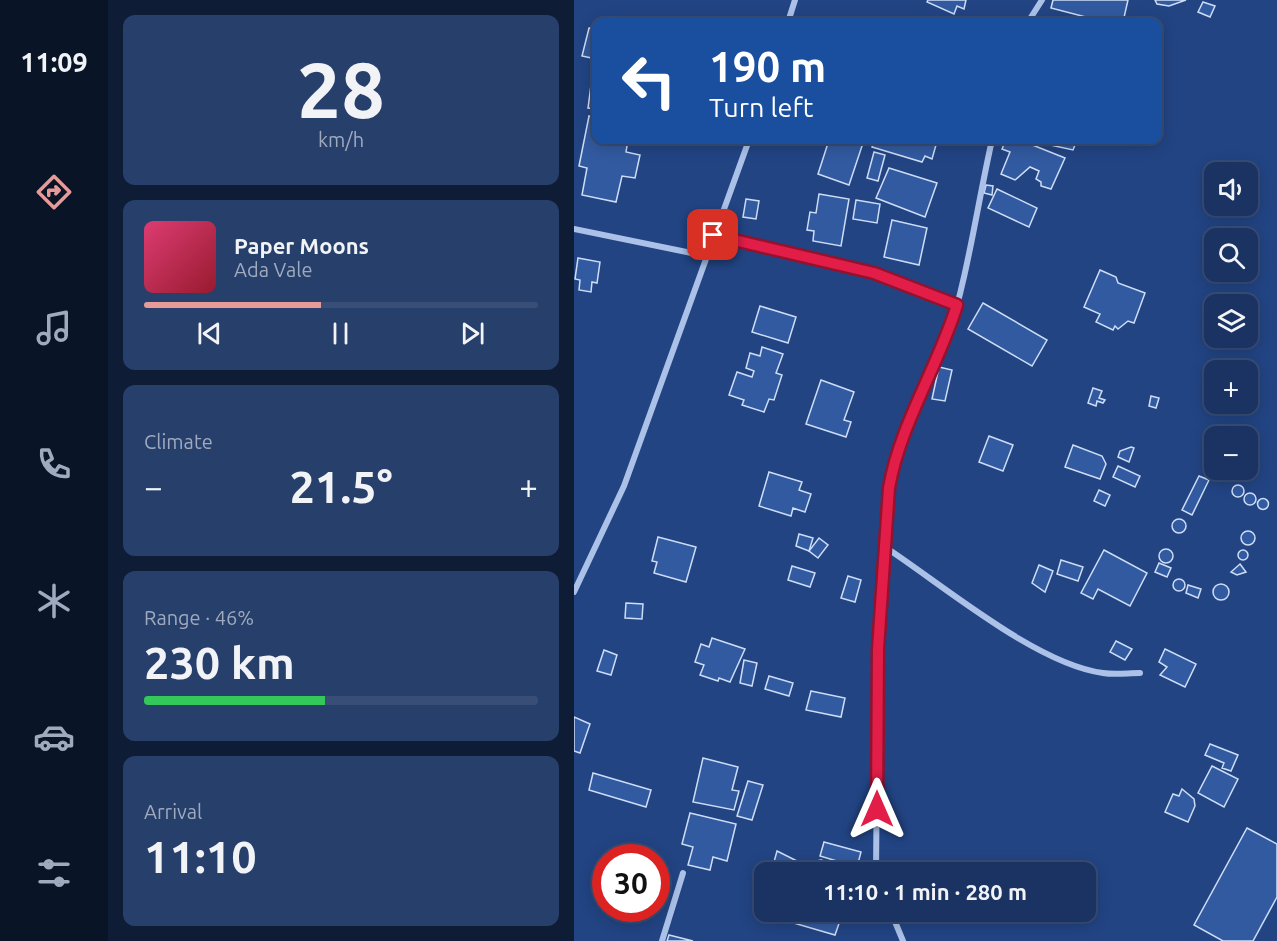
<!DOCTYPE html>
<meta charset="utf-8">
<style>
body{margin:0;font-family:Ubuntu,sans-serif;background:#273f6b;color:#f1f3f6;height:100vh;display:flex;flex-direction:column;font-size:22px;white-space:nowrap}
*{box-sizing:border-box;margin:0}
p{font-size:20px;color:#9faabe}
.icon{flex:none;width:33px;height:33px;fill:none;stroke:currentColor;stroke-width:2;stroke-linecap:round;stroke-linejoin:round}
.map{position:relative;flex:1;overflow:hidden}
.sheet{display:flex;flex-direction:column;gap:15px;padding:15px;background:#0e1c36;width:466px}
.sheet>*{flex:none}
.banner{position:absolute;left:18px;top:18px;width:570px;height:126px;border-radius:12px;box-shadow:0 3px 15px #0003,0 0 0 2px #384e77;background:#1a4fa0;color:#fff;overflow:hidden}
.buttons{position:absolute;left:630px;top:162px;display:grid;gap:12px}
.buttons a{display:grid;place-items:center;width:54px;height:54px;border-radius:12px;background:#1a3362;box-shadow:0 3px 15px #0003,0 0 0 2px #384e77;font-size:30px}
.speed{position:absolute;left:18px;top:844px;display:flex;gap:12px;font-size:30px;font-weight:700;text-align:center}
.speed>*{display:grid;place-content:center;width:78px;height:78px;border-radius:50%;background:#1a3362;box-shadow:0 3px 15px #0003,0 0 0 2px #384e77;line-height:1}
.speed .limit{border:9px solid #d22;background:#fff;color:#111}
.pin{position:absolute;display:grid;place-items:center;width:51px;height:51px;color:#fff;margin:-26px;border-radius:12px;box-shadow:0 3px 9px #0006}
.me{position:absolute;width:66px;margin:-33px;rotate:0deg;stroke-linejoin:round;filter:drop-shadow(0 0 4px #0008)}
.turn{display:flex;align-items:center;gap:21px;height:126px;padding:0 18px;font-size:27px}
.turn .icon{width:78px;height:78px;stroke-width:2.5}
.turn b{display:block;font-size:42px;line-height:51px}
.big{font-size:45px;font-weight:700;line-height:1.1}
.sheet .tile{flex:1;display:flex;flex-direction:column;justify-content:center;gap:9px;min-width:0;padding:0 21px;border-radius:12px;background:#273f6b}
.sheet .dial{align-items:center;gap:0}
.dial b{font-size:78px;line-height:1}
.song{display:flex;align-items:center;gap:18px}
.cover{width:72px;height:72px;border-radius:9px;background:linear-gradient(135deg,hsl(340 70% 55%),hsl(350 70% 35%))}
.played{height:6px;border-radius:3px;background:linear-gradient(90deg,#e69b98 45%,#384e77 45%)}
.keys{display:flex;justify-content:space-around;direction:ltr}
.heat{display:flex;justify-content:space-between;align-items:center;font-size:33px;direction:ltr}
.charge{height:9px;border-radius:4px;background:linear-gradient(90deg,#34c759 46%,#384e77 0)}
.trip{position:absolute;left:180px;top:862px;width:342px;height:60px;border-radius:12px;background:#1a3362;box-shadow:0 3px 15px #0003,0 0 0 2px #384e77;font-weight:700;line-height:60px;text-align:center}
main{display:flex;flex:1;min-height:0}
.menu{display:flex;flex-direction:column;width:108px;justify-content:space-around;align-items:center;background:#0a1427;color:#9faabe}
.menu .icon{width:42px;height:42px}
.menu .on{color:#e69b98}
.menu b{font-size:27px;color:#f1f3f6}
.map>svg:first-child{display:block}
</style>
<main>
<nav class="menu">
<b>11:09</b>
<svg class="icon on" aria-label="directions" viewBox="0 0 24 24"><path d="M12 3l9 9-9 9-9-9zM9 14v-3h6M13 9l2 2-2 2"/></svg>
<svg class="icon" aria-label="music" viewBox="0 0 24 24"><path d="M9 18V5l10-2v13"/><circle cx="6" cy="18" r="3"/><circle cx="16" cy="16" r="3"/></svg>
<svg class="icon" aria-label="phone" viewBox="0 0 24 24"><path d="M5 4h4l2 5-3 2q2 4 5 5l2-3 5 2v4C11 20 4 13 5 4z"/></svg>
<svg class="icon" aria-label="climate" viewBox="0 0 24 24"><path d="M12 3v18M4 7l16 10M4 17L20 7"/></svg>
<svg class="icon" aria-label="car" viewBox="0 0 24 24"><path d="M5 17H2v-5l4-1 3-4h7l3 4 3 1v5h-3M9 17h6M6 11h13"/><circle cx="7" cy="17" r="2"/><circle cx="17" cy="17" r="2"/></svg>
<svg class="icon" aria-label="filters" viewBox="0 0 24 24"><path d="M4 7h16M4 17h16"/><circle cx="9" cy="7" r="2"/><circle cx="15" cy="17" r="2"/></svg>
</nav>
<section class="sheet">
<div class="tile dial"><b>28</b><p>km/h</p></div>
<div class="tile">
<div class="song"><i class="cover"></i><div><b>Paper Moons</b><p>Ada Vale</p></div></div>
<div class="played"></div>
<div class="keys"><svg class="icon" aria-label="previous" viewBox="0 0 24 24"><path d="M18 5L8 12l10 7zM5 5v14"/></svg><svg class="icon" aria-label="pause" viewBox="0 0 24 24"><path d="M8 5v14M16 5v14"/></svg><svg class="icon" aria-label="next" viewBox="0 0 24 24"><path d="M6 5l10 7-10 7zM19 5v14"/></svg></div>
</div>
<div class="tile"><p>Climate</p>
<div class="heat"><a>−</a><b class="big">21.5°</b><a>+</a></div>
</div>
<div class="tile"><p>Range · 46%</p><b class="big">230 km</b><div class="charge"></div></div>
<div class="tile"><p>Arrival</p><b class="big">11:10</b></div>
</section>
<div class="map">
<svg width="703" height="941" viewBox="0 0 703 941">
<rect width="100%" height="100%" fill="#224483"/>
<g fill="#325aa0" stroke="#ceddf6" stroke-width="1.5">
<path d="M 354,0 L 392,0 L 390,9 L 383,6 L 380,14 L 353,2 Z"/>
<path d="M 479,0 L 554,0 L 549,22 L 531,22 L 477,8 Z"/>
<path d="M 581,0 L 612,0 L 595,6 L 583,4 Z"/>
<path d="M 629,2 L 641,6 L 636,17 L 624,12 Z"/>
<path d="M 15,28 L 22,29 L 22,59 L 8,56 Z"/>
<path d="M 17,85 L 22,85 L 22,109 L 14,108 Z"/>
<path d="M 15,116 L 22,118 L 22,140 L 54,140 L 52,152 L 66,155 L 61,178 L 48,176 L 42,202 L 8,195 L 13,168 L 5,166 Z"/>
<path d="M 255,140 L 290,140 L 275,185 L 244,174 Z"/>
<path d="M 301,140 L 356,140 L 355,143 L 362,145 L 358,159 L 351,156 L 348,162 L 298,147 Z"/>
<path d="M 432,140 L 446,140 L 491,158 L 477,189 L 467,186 L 467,182 L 462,179 L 465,171 L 456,167 L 441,180 L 427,174 L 436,152 L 428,149 Z"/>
<path d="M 472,140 L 503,140 L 499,150 L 476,145 L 477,141 Z"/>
<path d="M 300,152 L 311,155 L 304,181 L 293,178 Z"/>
<path d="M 315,168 L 363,183 L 351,217 L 302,198 Z"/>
<path d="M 412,185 L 419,186 L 418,195 L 410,193 Z"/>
<path d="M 423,189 L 463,208 L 455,227 L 414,208 Z"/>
<path d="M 245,194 L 275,199 L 267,246 L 239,241 L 240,231 L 233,230 L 236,212 L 242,213 Z"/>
<path d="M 172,199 L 185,201 L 182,219 L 169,217 Z"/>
<path d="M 282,200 L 306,204 L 303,223 L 279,219 Z"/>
<path d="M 318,220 L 353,228 L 345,265 L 310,257 Z"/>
<path d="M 4,258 L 26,262 L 23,283 L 18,282 L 17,292 L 5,290 L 6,280 L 1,279 Z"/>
<path d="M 526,270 L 542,277 L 544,283 L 571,293 L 560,323 L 554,321 L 544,329 L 541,326 L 539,330 L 522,322 L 526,314 L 510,307 Z"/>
<path d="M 409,303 L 473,340 L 458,366 L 394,329 Z"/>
<path d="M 186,306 L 222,317 L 214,343 L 178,332 Z"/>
<path d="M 188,347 L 209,354 L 202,373 L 208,375 L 200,400 L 195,399 L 190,412 L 168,405 L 170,400 L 155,395 L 163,372 L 178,377 L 180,371 L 172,368 L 176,353 L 186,356 Z"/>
<path d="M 365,367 L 378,370 L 371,401 L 358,399 Z"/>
<path d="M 247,380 L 280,392 L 270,420 L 277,422 L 272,437 L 232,424 Z"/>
<path d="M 519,388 L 528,391 L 525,398 L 531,400 L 529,403 L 523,401 L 522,406 L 514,403 Z"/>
<path d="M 577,396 L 585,398 L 582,408 L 575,406 Z"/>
<path d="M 415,436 L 439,445 L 429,471 L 405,462 Z"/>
<path d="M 499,445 L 528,456 L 532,464 L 526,479 L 491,467 Z"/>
<path d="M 557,447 L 560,448 L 555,462 L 544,457 L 546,451 Z"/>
<path d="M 544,466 L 566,476 L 561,487 L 539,477 Z"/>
<path d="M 195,472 L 228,482 L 225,490 L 237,494 L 231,512 L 219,508 L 217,516 L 185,506 Z"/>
<path d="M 625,476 L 635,480 L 618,515 L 608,510 Z"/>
<circle cx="664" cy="491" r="6"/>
<path d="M 525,490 L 536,495 L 531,506 L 520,501 Z"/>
<circle cx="676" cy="499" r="6"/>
<circle cx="689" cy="504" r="5.5"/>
<circle cx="605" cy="526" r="7"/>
<circle cx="674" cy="538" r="7"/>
<path d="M 225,534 L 239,538 L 235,551 L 222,546 Z"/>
<path d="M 84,537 L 122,547 L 112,582 L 80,573 L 83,562 L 78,561 Z"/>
<path d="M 245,538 L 254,545 L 244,558 L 235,551 Z"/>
<circle cx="592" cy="556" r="7"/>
<circle cx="669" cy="555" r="5"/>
<path d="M 530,550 L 573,573 L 556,606 L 524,589 L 519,599 L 507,593 Z"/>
<path d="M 487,560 L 509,567 L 504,581 L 483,574 Z"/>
<path d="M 585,563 L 597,568 L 593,577 L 581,572 Z"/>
<path d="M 666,564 L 672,572 L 663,575 L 657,572 Z"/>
<path d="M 465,565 L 479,571 L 471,592 L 458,583 Z"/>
<path d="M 218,566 L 241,573 L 236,587 L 214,580 Z"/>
<path d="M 274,576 L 287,580 L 281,602 L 267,598 Z"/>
<circle cx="605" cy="585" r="6"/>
<circle cx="647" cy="592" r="8"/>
<path d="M 614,585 L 627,589 L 624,598 L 612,593 Z"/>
<path d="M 52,603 L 69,604 L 68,619 L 51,618 Z"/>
<path d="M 138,638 L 171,649 L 156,682 L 145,678 L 144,681 L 126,675 L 130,665 L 121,662 L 127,644 L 135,647 Z"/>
<path d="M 542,641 L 558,649 L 551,660 L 536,652 Z"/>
<path d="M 591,649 L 622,664 L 611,687 L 586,675 L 593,667 L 585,662 Z"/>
<path d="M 30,650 L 43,655 L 37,675 L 23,671 Z"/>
<path d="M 170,660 L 183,663 L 178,686 L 166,683 Z"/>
<path d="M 195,676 L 219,683 L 215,696 L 191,689 Z"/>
<path d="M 237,691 L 271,698 L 267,717 L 232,710 Z"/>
<path d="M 0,717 L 16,724 L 6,753 L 0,751 Z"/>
<path d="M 636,744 L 664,755 L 657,771 L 648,768 L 650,763 L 631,755 Z"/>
<path d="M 129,758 L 164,767 L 158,790 L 165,791 L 160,810 L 119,802 Z"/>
<path d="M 638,766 L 664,779 L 650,807 L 624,793 Z"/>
<path d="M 19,773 L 77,790 L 72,807 L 15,790 Z"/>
<path d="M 174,781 L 189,785 L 178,820 L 163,816 Z"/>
<path d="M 608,789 L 620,799 L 621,806 L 614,822 L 591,812 L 599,794 L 605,796 Z"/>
<path d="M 116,813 L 162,824 L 153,861 L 139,857 L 136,870 L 114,865 L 119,847 L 108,844 Z"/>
<path d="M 673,828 L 703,844 L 703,897 L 679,941 L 649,941 L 620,925 Z"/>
<path d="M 250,842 L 287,852 L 283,867 L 246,856 Z"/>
<path d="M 203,851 L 229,864 L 226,873 L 197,873 Z"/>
<path d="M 247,860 L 281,871 L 280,873 L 226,873 L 229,864 Z"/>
<path d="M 215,912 L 269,912 L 261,935 L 216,922 Z"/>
<path d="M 95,935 L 119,941 L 93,941 Z"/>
</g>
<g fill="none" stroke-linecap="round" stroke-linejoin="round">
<g stroke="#abc1e8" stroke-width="6">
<path d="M 214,22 L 221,0"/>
<path d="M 454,22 L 468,0"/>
<path d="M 0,229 L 132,256"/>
<path d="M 139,235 L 300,273 L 383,305"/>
<path d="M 311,547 C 369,585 462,664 529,673 C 541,675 554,673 566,673"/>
<path d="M 0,592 L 50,486 L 175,140"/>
<path d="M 302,873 L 304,649 L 315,488 C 325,435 356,391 373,340 C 394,275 403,206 418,140"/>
<path d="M 317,912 L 329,941"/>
<path d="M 88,941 L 109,873"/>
</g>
</g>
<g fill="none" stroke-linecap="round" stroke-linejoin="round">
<g stroke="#92132f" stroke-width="15">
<path id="route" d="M 139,235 L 300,273 L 383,305 C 364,367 326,424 315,488 L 304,649 L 303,809"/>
</g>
<use href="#route" stroke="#e11d48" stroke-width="10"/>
</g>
</svg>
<div class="buttons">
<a><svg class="icon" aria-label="sound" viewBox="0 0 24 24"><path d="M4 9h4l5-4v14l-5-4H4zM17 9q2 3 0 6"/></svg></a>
<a><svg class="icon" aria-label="search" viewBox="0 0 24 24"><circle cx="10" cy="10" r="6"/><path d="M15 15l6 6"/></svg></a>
<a><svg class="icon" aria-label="layers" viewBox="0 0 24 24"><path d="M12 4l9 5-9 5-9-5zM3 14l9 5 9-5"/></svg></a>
<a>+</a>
<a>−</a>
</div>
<div class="speed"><div class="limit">30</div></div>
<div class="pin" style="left:139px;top:235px;background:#d93025"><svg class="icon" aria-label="arrive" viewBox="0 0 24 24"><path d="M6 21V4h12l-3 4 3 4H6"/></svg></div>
<svg class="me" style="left:303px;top:809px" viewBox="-20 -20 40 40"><path d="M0-17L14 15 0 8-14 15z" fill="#e11d48" stroke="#fff" stroke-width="4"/></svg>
<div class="trip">11:10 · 1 min · 280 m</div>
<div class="banner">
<div class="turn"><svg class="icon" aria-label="left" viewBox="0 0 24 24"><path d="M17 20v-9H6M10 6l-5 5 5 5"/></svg><div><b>190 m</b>Turn left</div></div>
</div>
</div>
</main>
